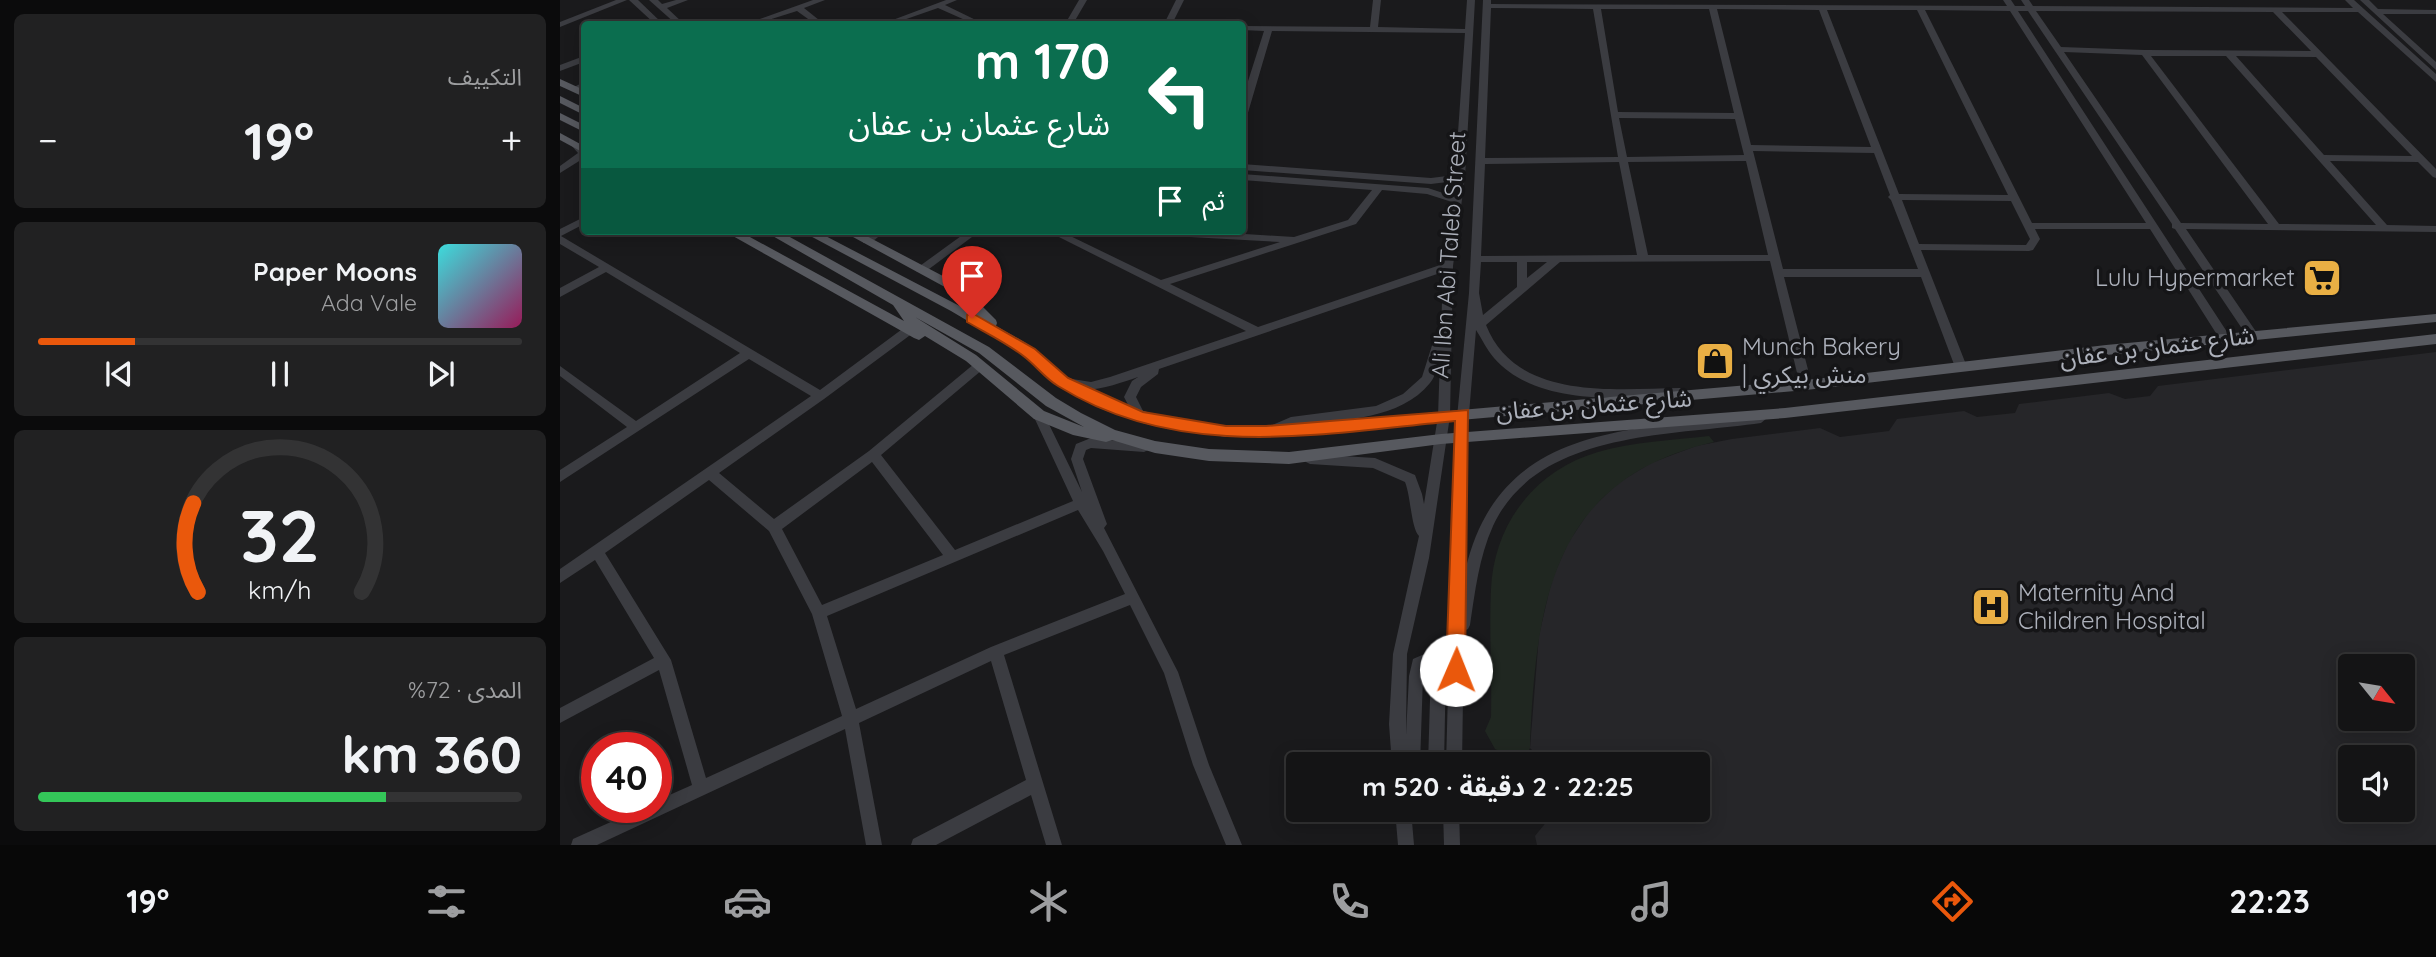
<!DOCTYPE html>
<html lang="ar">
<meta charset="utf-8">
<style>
body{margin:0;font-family:Quicksand,"Noto Sans Arabic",sans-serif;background:#212122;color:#f1f3f6;direction:rtl;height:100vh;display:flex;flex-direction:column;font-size:26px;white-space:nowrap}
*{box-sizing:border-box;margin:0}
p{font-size:23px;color:#9d9ea0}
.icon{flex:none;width:38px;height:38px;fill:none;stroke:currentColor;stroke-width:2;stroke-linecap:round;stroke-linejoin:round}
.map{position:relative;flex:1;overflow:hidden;direction:ltr}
.details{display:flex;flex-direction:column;gap:14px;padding:14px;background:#0b0b0c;width:560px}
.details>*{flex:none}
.top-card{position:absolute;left:21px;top:21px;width:665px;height:214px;border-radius:7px;box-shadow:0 4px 18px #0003,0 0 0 2px #333334;direction:rtl;background:#0b6e4f;color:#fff;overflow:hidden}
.needle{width:46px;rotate:120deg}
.controls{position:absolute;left:1778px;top:654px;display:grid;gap:14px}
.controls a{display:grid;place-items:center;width:77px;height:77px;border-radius:7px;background:#141415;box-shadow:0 4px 18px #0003,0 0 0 2px #333334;font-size:35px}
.speed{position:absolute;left:21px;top:732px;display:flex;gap:14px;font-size:35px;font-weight:700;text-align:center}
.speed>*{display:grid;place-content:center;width:91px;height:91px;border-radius:50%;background:#141415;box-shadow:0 4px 18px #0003,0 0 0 2px #333334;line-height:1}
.speed .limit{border:10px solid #d22;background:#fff;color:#111}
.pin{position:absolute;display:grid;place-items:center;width:60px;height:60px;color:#fff;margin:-72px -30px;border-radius:50% 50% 50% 0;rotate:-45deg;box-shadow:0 0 7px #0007}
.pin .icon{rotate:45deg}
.me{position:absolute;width:77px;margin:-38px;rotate:1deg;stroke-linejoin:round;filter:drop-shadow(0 0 5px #0008)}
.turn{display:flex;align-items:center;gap:24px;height:147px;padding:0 21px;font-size:32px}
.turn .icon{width:91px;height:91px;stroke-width:2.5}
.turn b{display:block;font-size:49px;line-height:60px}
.then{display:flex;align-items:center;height:66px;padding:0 21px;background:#0003;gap:14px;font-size:26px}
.big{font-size:52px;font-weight:700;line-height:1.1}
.details .widget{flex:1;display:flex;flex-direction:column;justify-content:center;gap:10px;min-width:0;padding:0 24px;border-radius:10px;background:#212122}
.details .dial{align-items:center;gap:0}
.dial svg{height:182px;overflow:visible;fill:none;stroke:#333334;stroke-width:7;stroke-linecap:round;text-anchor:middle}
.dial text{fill:#f1f3f6;stroke:none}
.song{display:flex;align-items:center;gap:21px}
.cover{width:84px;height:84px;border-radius:10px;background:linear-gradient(135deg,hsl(180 70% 55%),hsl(330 70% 35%))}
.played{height:7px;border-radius:4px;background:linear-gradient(90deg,#ea580c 20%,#333334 20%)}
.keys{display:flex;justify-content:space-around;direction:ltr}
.heat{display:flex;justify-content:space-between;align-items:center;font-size:38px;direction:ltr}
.charge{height:10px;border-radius:5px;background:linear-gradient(90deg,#34c759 72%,#333334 0)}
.trip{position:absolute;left:726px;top:752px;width:424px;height:70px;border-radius:7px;background:#141415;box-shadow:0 4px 18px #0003,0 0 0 2px #333334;font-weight:700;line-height:70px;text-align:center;direction:rtl}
.dock{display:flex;height:112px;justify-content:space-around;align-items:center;background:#080808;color:#9d9ea0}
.dock .icon{width:49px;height:49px}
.dock .on{color:#ea580c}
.dock b{font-size:32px;color:#f1f3f6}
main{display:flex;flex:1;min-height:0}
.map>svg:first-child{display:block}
</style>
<main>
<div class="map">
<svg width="1876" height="845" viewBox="0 0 1876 845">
<rect width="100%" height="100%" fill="#1a1a1c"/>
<path fill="#262629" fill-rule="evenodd" d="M 1876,352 L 1876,845 L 977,845 L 975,836 L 988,820 L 986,810 L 1138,810 L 1138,765 L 977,765 L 975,753 L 970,748 L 979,635 L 992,579 L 1008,543 L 1030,510 L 1058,483 L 1091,463 L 1136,446 L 1172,439 L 1260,428 L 1280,437 L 1329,431 L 1337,419 L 1404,411 L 1417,417 L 1455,413 L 1459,404 L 1549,393 L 1565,399 L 1590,396 L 1598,386 ZM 1790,667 L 1843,667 L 1843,719 L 1790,719 ZM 1790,758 L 1843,758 L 1843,810 L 1790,810 Z"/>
<path fill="#202721" d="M 1149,436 L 1154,442 C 991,479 976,604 970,748 L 965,758 L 959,760 L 935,749 L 925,731 L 931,717 C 932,674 929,631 931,589 C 934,524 975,470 1038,452 C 1073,442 1113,440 1149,436 Z"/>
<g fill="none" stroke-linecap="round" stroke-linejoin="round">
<g fill="#3b3c41" fill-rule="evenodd">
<path d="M 56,0 L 67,0 L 0,27 L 0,22 Z"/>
<path d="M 69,0 L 78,0 L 103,24 L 95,24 Z"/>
<path d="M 89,0 L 98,0 L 102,4 L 116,0 L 128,0 L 107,8 L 124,24 L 116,24 Z"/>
<path d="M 253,0 L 265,0 L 244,8 L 264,24 L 255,24 L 237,11 L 196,24 L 186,24 Z"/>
<path d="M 386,0 L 397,0 L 385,5 L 424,24 L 414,24 L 378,8 L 332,24 L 322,24 Z"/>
<path d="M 519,0 L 527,0 L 513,24 L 505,24 Z"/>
<path d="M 616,0 L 624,0 L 612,24 L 604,24 Z"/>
<path d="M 813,0 L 821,0 L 818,27 L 905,29 L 907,0 L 915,0 L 905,177 L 893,266 L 890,416 L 869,558 L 847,654 L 846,735 L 849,676 L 853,659 L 869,652 L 884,658 L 886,663 L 884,765 L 868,765 L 871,667 L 869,666 L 865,668 L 863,676 L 860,765 L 832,765 L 829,724 L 833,654 L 859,536 C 851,528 851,497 845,482 L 813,468 L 750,464 L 746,462 L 744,459 L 746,456 L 750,454 L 815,458 L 855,475 L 862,494 L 864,504 L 878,416 L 880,358 C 877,365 876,376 870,383 C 840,420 784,419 740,425 C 729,427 716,437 705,434 L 703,431 L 705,428 L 731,417 L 816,406 L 843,394 L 862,377 L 875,336 L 881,332 L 883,272 L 599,369 L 598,374 L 581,387 L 576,397 L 586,417 L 580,422 L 576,420 L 564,397 L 572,381 L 578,377 C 557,384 519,399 500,382 L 506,378 L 531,382 L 550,377 L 686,331 L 487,231 L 500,231 L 601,280 L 720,242 L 575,234 L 570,231 L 638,231 L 734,237 L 788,220 L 812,190 L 682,180 L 682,174 L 868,188 L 892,196 L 895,181 L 871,184 L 682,170 L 682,164 L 871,178 L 895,175 L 905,33 L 712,31 L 687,116 L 682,119 L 682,100 L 704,31 L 682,30 L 682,26 L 810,27 ZM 822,190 L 867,194 L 892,202 L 883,264 L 698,327 L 610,284 L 796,224 Z"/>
<path d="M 923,0 L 931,0 L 931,4 L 1447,6 L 1443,0 L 1451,0 L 1455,6 L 1465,6 L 1461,0 L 1469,0 L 1473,6 L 1793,8 L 1785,0 L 1794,0 L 1876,74 L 1876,82 L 1798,12 L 1722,12 L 1876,169 L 1876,178 L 1873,177 L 1858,162 L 1770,161 L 1827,225 L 1876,226 L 1876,232 L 1626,229 L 1699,336 L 1697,339 L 1689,339 L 1615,229 L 1612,228 L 1612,224 L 1468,11 L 1458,11 L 1669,335 L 1671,338 L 1669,341 L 1661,341 L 1590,229 L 1475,229 L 1480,239 L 1473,250 L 1469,251 L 1361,250 L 1407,367 L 1401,371 L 1395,367 L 1361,277 L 1224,277 L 1252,385 L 1250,388 L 1236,390 L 1230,386 L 1232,383 L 1239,381 L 1210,261 L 1000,262 L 926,325 C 956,401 1054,389 1120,388 L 1126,392 L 1120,396 C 1062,398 977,407 934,358 C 927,350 922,339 916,330 L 907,438 L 905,572 C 939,419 1077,432 1201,413 L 1207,418 L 1201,423 C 1113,436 977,430 933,526 C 919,557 915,592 910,625 L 908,629 L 904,631 L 902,765 L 886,765 L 895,438 L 909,293 ZM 931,8 L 1033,9 L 1058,157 L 925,158 ZM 1041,9 L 1149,9 L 1174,113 L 1058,112 ZM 1157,9 L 1259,10 L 1311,147 L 1191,145 ZM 1267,10 L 1357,10 L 1448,195 L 1339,194 ZM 1365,10 L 1450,11 L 1586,223 L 1472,223 ZM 1476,11 L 1713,12 L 1751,51 L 1585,50 L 1501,47 ZM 1504,52 L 1582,55 L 1708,224 L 1621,223 ZM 1591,56 L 1666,56 L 1816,225 L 1719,224 ZM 1676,56 L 1756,57 L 1852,156 L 1764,155 ZM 1059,118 L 1175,119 L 1184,155 L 1067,157 ZM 1193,151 L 1314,153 L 1330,195 L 1328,197 L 1331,200 L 1358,269 L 1223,269 ZM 1186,161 L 1208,255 L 1088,255 L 1068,162 ZM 1059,162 L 1077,255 L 921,256 L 925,164 ZM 1342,200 L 1451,201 L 1470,239 L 1466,245 L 1359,244 ZM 921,262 L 957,262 L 957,287 L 923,315 L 919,293 ZM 967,262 L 987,262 L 967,278 Z"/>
<path d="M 1800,0 L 1809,0 L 1818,9 L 1876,10 L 1876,14 L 1823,14 L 1876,62 L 1876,70 Z"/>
<path d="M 24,56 L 24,62 L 0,71 L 0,65 Z"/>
<path d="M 24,82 L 24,88 L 14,92 L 10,89 Z"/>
<path d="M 16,142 L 24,149 L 24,158 L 0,173 L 0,166 L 18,153 L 11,145 Z"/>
<path d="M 24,217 L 24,224 L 1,236 L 260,390 L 345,327 L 353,327 L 355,330 L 353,333 L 264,399 L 159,473 L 214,519 L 309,451 L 414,364 L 422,364 L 424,367 L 422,370 L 321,455 L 395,550 L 513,501 L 473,415 L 475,412 L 483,412 L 522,492 L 511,459 L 516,444 L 531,438 L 588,444 L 590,447 L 588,450 L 584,452 L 531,448 L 526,450 L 523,459 L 547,524 L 544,528 L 618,672 L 649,765 L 682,845 L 666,845 L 633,765 L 604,673 L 570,605 L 444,655 L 502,845 L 486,845 L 471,795 L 376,845 L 351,845 L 353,839 L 466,780 L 431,661 L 299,723 L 322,845 L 306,845 L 285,729 L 37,845 L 11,845 L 13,839 L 84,807 L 96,807 L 96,801 L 132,785 L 99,670 L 0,723 L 0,708 L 94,658 L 35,560 L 0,583 L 0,569 L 251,396 L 189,359 L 0,482 L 0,470 L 67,427 L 0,376 L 0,366 L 76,421 L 180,353 L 46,272 L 0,297 L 0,288 L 39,267 L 0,244 L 0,229 ZM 312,462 L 383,555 L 262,605 L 222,529 ZM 149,480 L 209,531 L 252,614 L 282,716 L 146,778 L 111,660 L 45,553 ZM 518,510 L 543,551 L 565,594 L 431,647 L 296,709 L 267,616 Z"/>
<path d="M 313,231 L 325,231 L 311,243 L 303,243 L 303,239 Z"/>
<path d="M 408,231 L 420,231 L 365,272 L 357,272 L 356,270 L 357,268 Z"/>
<path d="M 835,810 L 851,810 L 854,845 L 838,845 Z"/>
<path d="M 883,810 L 899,810 L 900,845 L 884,845 Z"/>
</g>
<g fill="#57595f" fill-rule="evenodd">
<path d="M 0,79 L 24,90 L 24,97 L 0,86 Z"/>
<path d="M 0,96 L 24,108 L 24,115 L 0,103 Z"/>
<path d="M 0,113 L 24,125 L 24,132 L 0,120 Z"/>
<path d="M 0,133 L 24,146 L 24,153 L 0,140 Z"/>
<path d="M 164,231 L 179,231 L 344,321 L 333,305 L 204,231 L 219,231 L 429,347 L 496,398 L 521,413 L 555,430 L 595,441 L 649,449 L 729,452 L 881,434 L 1225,408 L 1876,334 L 1876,344 L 1225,418 L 881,444 L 729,464 L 649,461 L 595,453 L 552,440 L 546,442 L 513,435 L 474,419 L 406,361 L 365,336 L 359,340 L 354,338 ZM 355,317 L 419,353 L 486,406 L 524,427 L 484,411 L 416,355 Z"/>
<path d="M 241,231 L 256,231 L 415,314 L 394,292 L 282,231 L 297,231 L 402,286 L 436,320 L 437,323 L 436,326 C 449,334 465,341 477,351 C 488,360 498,372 510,379 C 569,415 638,427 706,427 L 1246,380 L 1546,345 L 1876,314 L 1876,322 L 1546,355 L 1246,390 L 706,437 L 666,437 L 580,422 L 547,410 L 498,385 L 465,355 L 391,311 Z"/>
</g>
</g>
<path fill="#ea580c" stroke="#983908" stroke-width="2" d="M 412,313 L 475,349 L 508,378 L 583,412 L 666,426 L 706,426 L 908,410 L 905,670 L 902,676 L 896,679 L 889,676 L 886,670 L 895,421 C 760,434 620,462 498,386 C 486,379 477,367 466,358 C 449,344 426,333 407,322 L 407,315 Z"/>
<defs>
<g id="supermarket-square" transform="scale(2.0125)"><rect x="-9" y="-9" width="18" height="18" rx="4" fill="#e9af44" stroke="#151517"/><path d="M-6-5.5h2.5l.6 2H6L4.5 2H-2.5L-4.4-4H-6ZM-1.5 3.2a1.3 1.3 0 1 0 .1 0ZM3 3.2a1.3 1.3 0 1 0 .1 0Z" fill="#111"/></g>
<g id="shop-square" transform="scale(2.0125)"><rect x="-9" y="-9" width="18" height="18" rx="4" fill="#e9af44" stroke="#151517"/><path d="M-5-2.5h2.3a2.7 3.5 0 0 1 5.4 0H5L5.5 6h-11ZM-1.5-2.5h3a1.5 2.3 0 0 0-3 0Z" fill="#111"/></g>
<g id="hospital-square" transform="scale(2.0125)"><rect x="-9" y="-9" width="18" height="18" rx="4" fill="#e9af44" stroke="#151517"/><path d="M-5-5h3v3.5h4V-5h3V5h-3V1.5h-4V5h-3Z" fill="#111"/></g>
</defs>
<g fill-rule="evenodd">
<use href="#supermarket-square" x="1762" y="278"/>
<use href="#shop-square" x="1155" y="361"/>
<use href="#hospital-square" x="1431" y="607"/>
</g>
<g text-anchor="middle" stroke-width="7" stroke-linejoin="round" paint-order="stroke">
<g font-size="24" fill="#adb1bb" stroke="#151517">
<text transform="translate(889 255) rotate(-86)" y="8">Ali Ibn Abi Taleb Street</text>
<text transform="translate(1597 347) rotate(-7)" y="8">شارع عثمان بن عفان</text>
<text transform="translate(1034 405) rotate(-4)" y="8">شارع عثمان بن عفان</text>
</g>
<g font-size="24" fill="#adb1bb" stroke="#151517" text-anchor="start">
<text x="1735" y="286" text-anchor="end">Lulu Hypermarket</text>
<text x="1182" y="355">Munch Bakery<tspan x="1182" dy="28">| منش بيكري</tspan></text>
<text x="1458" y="601">Maternity And<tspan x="1458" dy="28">Children Hospital</tspan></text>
</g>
</g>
</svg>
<div class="controls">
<a><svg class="needle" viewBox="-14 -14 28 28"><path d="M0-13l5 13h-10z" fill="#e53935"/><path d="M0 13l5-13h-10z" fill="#9d9ea0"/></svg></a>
<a><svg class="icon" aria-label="sound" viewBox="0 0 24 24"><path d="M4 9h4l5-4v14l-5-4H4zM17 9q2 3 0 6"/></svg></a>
</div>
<div class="speed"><div class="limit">40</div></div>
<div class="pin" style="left:412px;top:318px;background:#d93025"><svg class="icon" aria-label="arrive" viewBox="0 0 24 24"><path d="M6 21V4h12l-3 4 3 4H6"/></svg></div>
<svg class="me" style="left:896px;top:670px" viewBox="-20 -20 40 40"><circle r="19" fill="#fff"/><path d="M0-13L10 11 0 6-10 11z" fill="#ea580c"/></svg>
<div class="trip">22:25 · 2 دقيقة · 520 m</div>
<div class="top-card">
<div class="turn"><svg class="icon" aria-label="left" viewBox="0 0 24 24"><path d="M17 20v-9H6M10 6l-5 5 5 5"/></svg><div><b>170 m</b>شارع عثمان بن عفان</div></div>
<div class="then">ثم<svg class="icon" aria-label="arrive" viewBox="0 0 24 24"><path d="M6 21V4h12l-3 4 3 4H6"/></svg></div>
</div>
</div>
<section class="details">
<div class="widget"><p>التكييف</p>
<div class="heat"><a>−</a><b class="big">19°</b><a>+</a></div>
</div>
<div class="widget">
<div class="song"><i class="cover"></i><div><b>Paper Moons</b><p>Ada Vale</p></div></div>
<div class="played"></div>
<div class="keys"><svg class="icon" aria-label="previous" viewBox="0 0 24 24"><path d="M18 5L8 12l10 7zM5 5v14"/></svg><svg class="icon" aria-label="pause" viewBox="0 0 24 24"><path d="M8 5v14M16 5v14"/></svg><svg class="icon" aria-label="next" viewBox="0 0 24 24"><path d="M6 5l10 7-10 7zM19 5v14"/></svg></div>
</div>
<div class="widget dial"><svg viewBox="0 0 100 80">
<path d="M14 69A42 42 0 1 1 86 69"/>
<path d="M14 69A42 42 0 0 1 12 30" stroke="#ea580c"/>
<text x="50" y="56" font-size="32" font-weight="700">32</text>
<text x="50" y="72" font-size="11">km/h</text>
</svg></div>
<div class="widget"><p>المدى · 72%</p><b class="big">360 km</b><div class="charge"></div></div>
</section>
</main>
<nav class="dock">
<b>22:23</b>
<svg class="icon on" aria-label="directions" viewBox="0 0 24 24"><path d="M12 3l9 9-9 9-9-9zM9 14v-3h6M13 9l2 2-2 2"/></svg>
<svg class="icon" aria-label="music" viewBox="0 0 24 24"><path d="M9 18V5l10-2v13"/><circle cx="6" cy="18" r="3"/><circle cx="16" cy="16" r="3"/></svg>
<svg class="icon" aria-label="phone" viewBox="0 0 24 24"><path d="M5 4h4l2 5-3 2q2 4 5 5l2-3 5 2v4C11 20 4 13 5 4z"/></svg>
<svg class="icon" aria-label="climate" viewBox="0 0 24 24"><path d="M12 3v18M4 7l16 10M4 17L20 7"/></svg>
<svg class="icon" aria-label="car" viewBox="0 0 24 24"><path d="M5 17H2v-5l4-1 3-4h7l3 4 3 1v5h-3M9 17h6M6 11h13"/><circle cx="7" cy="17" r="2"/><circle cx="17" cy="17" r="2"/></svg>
<svg class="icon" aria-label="filters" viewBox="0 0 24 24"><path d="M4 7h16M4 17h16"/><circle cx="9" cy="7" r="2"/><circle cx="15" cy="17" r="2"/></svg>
<b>19°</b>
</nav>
